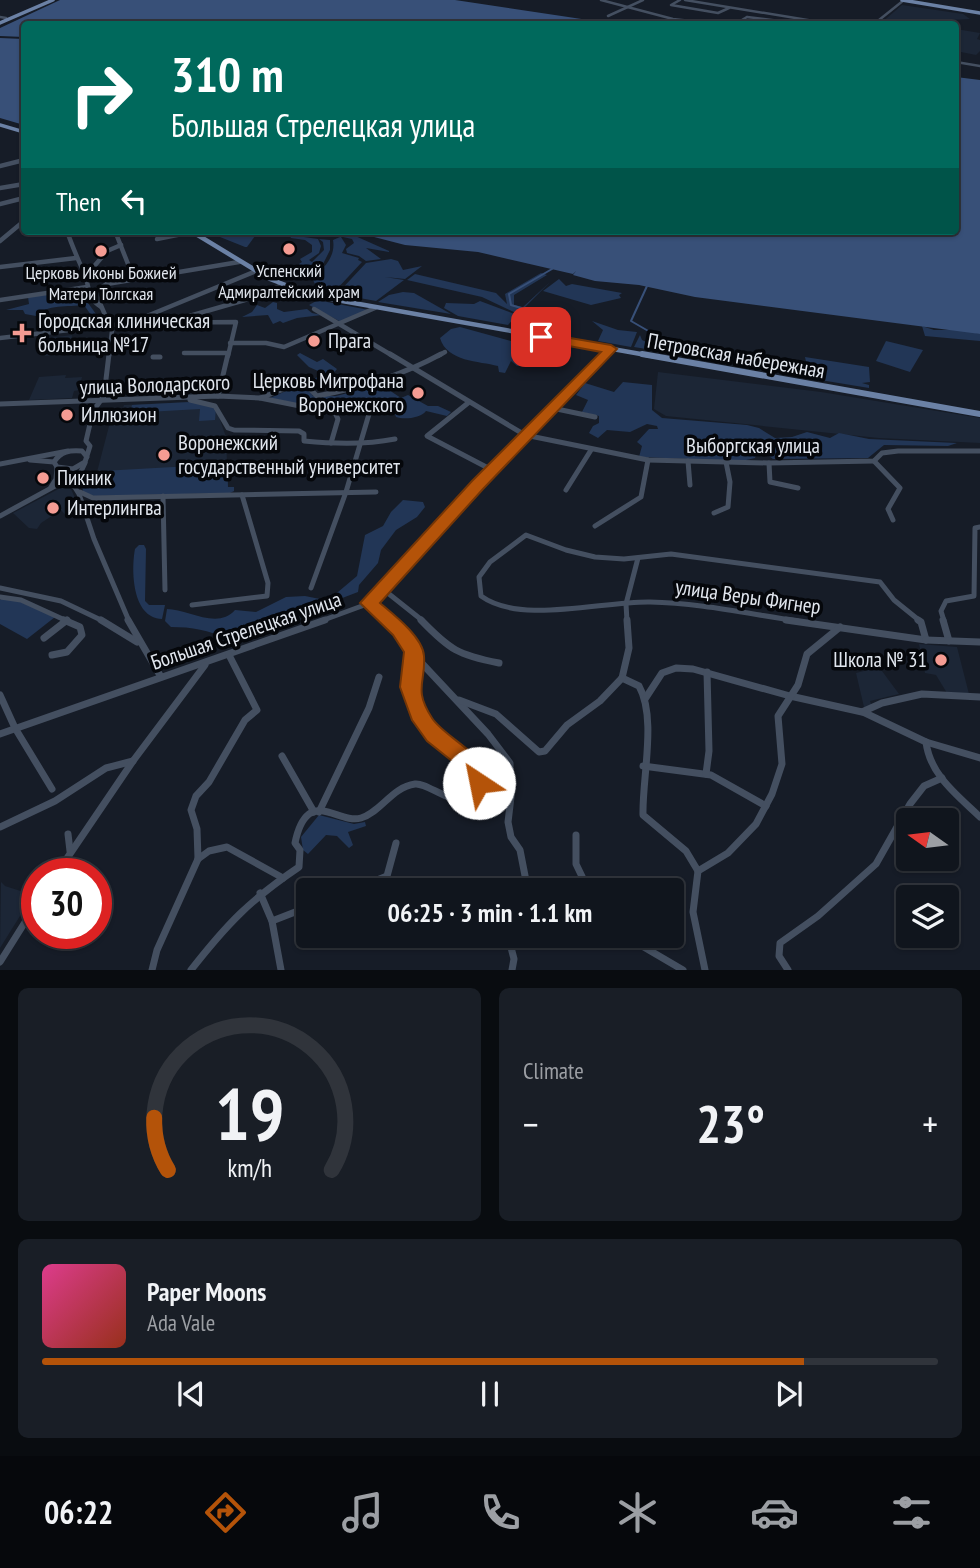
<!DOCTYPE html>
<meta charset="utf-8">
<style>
body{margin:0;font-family:"PT Sans Narrow",sans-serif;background:#191e26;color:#f1f3f6;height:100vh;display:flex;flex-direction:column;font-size:26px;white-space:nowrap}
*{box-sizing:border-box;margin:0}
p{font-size:23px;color:#9c9fa4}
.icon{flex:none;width:38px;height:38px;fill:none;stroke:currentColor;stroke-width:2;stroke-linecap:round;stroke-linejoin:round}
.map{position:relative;height:970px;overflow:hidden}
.side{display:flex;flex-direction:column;gap:18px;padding:18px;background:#090c10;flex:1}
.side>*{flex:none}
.hud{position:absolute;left:21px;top:21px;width:938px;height:214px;border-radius:7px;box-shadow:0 2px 5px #0004,0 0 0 2px #30343b;background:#00695c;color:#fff;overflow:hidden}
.needle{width:46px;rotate:284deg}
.controls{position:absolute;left:896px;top:808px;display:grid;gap:14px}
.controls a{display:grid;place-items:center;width:63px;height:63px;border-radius:7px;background:#10151d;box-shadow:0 2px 5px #0004,0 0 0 2px #30343b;font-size:35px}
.speed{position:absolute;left:21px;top:858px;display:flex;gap:14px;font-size:35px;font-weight:700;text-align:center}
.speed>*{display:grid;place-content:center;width:91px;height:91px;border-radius:50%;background:#10151d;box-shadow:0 2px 5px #0004,0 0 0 2px #30343b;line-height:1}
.speed .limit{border:10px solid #d22;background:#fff;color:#111}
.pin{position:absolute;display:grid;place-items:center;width:60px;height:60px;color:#fff;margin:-30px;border-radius:14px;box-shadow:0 4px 10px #0006}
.me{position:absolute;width:77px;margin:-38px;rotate:326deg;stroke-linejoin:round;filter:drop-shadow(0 0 5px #0008)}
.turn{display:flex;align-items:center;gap:24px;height:147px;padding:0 35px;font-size:32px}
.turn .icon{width:91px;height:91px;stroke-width:2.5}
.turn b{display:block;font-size:49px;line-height:60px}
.then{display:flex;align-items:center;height:66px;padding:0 35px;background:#0003;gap:14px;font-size:26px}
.big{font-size:52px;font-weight:700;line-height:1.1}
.side .card{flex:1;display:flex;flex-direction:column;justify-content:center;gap:10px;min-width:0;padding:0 24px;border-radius:10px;background:#191e26}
.side .dial{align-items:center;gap:0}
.dial svg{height:182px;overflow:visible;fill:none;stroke:#30343b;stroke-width:7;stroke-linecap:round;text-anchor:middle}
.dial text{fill:#f1f3f6;stroke:none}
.song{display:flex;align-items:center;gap:21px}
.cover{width:84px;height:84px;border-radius:10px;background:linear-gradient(135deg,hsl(330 70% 55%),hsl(10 70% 35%))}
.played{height:7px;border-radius:4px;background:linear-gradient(90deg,#b45309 85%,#30343b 85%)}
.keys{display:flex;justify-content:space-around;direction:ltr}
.heat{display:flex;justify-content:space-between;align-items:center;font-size:38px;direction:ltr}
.side .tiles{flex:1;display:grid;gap:18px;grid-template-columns:1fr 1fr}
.card:last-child{grid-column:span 2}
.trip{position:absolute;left:296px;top:878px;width:388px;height:70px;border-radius:7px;background:#10151d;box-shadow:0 2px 5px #0004,0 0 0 2px #30343b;font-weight:700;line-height:70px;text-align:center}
.menu{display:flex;height:112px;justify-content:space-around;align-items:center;background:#06080c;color:#9c9fa4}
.menu .icon{width:49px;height:49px}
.menu .on{color:#b45309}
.menu b{font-size:32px;color:#f1f3f6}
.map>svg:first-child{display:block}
</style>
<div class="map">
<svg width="980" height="970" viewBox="0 0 980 970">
<rect width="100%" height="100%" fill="#161c27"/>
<g fill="#1c2636">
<path d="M 902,5 L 963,14 L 970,19 L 931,21 L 930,24 L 880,24 Z"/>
<path d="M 956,29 L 980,33 L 977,39 L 980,40 L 980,51 L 976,55 L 956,51 Z"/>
<path d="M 72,335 L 70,353 L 45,356 L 48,338 Z"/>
<path d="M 658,372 L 821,392 L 980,418 L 980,443 L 879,438 L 666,416 L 654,409 Z"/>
<path d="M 66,375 L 65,378 L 82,377 L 79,390 L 74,391 L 72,398 L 29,400 L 39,377 Z"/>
<path d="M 190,402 L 216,408 L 226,437 L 228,487 L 92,491 L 113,411 L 123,408 L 124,405 Z"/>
<path d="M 66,485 L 71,489 L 82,514 L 68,518 L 61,510 L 41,523 L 37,529 L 29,528 L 13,513 Z"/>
<path d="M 919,644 L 957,647 L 969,694 L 947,693 L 936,675 L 925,673 Z"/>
<path d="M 879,667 L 899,694 L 870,701 L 872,707 L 864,707 L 856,673 Z"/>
<path d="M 1,882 L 5,886 L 33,895 L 0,948 Z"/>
</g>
<g fill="#223656">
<path d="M 205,231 L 241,231 L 255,236 L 247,247 L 245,247 Z"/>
<path d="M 301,231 L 317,231 L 328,237 L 304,237 L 318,239 L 321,246 L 319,253 L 309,260 L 312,262 L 324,250 L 323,242 L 319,239 L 330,240 L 330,250 L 323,264 L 313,262 L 320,267 L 308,277 L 299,264 L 302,262 L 300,259 L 312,252 L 312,245 L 305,240 L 291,238 L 289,234 Z"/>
<path d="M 343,231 L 350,233 L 341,237 L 346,245 L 342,253 L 359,258 L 358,260 L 362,262 L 335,291 L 331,293 L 318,290 L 312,278 C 324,269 336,256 333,240 L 340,237 L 334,236 Z"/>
<path d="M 353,235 L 389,251 L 389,252 L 366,248 L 381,259 L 366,261 L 359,256 L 347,253 L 346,249 L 354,243 L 352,239 L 343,237 Z"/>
<path d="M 391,259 L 398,261 L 403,270 L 422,266 L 405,279 L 385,277 L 404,280 L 376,301 L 337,294 L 366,263 Z"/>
<path d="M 541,273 L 547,275 L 514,295 L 514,305 L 523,307 L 550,282 L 518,314 L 482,297 L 407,280 L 415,274 L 496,293 L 507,304 L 505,294 Z"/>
<path d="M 559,279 L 566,286 L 572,284 L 622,293 L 619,295 L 621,298 L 591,305 L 543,291 Z"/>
<path d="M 403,292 L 414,293 L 451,314 L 378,302 L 389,295 Z"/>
<path d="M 53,294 L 53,299 L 83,296 L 96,314 L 91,315 L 84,305 C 68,307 47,304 36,316 L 25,314 L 23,310 L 6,310 L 29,304 L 28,297 Z"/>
<path d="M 318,300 L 322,301 L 369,310 L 341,322 L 309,305 Z"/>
<path d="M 480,301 L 517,315 L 508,325 L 458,316 L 444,308 L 446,303 L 474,304 Z"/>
<path d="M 273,302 L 277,303 L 277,309 L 284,312 L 307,309 L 312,313 L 322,315 L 297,318 L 283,323 L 280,321 L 273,324 L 268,315 L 242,317 L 252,312 L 257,305 L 265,308 Z"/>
<path d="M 592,321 L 618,330 L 637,332 L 631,347 L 598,341 L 603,330 Z"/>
<path d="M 922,326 L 934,330 L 962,330 L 980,334 L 980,341 L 925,336 Z"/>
<path d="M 460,327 L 511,341 L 531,339 L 540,343 L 522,366 L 517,366 L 511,361 L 505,373 L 499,372 L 498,366 C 479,361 447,362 440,338 L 451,329 Z"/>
<path d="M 640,335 L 642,340 C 662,350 682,346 704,351 L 702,358 L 634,347 Z"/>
<path d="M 886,341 L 923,350 L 910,372 L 876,361 Z"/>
<path d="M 735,351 L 745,352 L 756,362 L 779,362 L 788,366 L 785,374 L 733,365 Z"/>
<path d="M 300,353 L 317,362 L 323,359 L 337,369 L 328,380 L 307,387 L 313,396 L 336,396 L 360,390 L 386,388 L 401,398 L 408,395 L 428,406 L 438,406 L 451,412 L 447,416 L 426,411 C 421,418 404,420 396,417 L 393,408 L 380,404 L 343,413 L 270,398 L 320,376 L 318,371 L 309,367 L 297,355 Z"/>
<path d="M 805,357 L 869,367 L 870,382 L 862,383 L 869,385 L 869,388 L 790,375 L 791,372 L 817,376 L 790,370 L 788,362 L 807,366 Z"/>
<path d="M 623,382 L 652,385 L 652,410 L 662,418 L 747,425 L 759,428 L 775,438 L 792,437 L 807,432 L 830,438 L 839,433 L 869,439 L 957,443 L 948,446 L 884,445 L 868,458 L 773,459 L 766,454 L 757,453 L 755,458 L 742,461 L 639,457 L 642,446 L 637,442 L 649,429 L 658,429 L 657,426 L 647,424 L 630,432 L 607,430 L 598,438 L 589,433 L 593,426 L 599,423 L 599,416 L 582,412 L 588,400 L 576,395 L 585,383 L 614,392 Z"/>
<path d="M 190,402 L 216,408 L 215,420 L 199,421 L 200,409 L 130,413 L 132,405 Z"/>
<path d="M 227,464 L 228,487 L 234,487 L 234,491 L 230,493 L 94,496 L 83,492 L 81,475 L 84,472 Z"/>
<path d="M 403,500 L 423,502 L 425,507 L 417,517 L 396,530 L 381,550 L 378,563 L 359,585 L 358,592 L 311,610 L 263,621 L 226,639 C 209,630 192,627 171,627 L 165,621 L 167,609 C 187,609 218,630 235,610 L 256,612 L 286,597 L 305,596 L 320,599 L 338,592 L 357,576 L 365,535 L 383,526 L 391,512 Z"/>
<path d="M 139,545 L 144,545 L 146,549 L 145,601 L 149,605 L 165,605 L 162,619 C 132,618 131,570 135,549 Z"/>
<path d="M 3,598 L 19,601 L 55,617 L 27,639 L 0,624 L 0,600 Z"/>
<path d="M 319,815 L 354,824 L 365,822 L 366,826 L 348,832 L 353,845 L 349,848 L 337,836 L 326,835 L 308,854 L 303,850 L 301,837 Z"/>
</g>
<g fill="#385078">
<path d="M 60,0 L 455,0 L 615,24 L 24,24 L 24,37 L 0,36 L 0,28 Z"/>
<path d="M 0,38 L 24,39 L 24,125 L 0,118 Z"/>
<path d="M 956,77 L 980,80 L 980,334 L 695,297 L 639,285 L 595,281 L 573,275 L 576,271 L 573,274 L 478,252 L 405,245 L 351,231 L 956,231 Z"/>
</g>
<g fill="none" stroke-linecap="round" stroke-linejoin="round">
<g stroke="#385078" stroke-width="2">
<path d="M 647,286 L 631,321 L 657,336"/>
<path d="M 521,308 L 511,305 L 509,294 L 552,269"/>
</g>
<g stroke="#444f60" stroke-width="2.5">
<path d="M 601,0 L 673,19 L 718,24"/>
<path d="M 680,0 L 671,5 L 718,13 L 729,8"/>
<path d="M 685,0 L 832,24"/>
<path d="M 608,16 L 643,0"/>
<path d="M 0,17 L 6,18"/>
<path d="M 747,17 L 788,22"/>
<path d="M 735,24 L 747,17"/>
<path d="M 874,24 L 904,0"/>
<path d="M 956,62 L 980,66"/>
</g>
<g stroke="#444f60" stroke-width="4.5">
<path d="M 0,166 L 24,160"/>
<path d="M 0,188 L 24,184"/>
<path d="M 0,204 L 20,199"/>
<path d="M 67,231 C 72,246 78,259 84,273 C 91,288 85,296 101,307"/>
<path d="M 115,231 L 130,269"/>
<path d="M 157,239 L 192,232"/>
<path d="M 0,241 L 24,221"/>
<path d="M 0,267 L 76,258"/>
<path d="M 86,276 L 107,251 L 121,245"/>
<path d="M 0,300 L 87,287"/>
<path d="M 314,309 L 393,356"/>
<path d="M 172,321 L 245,300 L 282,285"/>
<path d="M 133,323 L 236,322 L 228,356"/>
<path d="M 0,338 L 130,323 L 256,271"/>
<path d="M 230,343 L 266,343 L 284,347 L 375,308"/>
<path d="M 184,353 L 227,353"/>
<path d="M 109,356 L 112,331 L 96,294 L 97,290 L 107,284 L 239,262"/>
<path d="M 438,356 L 445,352"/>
<path d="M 605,356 L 611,350"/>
</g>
<g stroke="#444f60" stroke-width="5">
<path d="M 390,354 L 525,435 L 648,460 L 769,463 L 874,461 L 882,453 L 898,451 L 980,451"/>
<path d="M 153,357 L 160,357"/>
<path d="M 259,380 L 266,396"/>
<path d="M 310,389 L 317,396 C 360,388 403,375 441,354"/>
<path d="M 218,396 L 228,354"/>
<path d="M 260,398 L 335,413 L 338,419 L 331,443"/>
<path d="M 190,400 L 215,406 L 228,428 L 234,430 L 299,431 L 304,434 L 304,441 C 335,444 365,445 395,439"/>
<path d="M 468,403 L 427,436 L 492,470"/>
<path d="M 0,404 L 218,396 L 260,398 L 308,380"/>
<path d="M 552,408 L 595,417"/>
<path d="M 30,460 L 54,462"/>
<path d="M 688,461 L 690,485"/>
<path d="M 874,461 L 900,488 L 888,509 L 893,520"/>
<path d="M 54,462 L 57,467 L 73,469 L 85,462 L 90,446 L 86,441 L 93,411 L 104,396 L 109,354"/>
<path d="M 54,462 C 61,451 70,450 82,451 L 87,457"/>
<path d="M 769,463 L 770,482 L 798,488"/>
<path d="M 0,464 L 68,451"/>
<path d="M 64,470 L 79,494 L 94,539 L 129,621"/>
<path d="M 76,482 L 85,463"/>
<path d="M 51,487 L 56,479 L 57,467"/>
<path d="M 566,490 L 591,450"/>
<path d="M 80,492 L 93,498 L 376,492"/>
<path d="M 163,496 L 165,590"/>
<path d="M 714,513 L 728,507 L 730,482 L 726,462"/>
<path d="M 0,516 L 55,486 L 69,474"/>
<path d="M 595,526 L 641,497 L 648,460"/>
<path d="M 0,588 L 61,601 L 103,621"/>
<path d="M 311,588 L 346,492 L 369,414"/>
<path d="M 384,590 L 423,621"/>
<path d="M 0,597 L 21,600 L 67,621"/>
<path d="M 370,603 L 392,621"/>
<path d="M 192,605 L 267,596 L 268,583 L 242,495"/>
<path d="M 321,621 L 370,603 L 492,470 L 607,354"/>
<path d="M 627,621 L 626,604 L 638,558"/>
<path d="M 798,621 C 749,614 699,603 650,602 C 602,601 521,625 481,596 L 479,577 L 490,562 L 526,535 L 566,550 L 595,557 L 624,559 L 671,554 L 880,582 L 894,600 L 920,621"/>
<path d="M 944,621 L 941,611 L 946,601 L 974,596 L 975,528 L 980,527"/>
</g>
<g stroke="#444f60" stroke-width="7">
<path d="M 101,620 L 137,642"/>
<path d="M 128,620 L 161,677"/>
<path d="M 421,620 C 450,650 458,655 499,663"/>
<path d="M 786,620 L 926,640"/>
<path d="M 918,620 L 921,622 L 926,640"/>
<path d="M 943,620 L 949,641"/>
<path d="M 44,638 L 67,620"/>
<path d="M 926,640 L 980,642"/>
<path d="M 52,655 L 67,652 L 82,635 L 80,627 L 64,620"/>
<path d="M 415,656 L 488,734 L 510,763 L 511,797 L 508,822 L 511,837 L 520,850 L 528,891"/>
<path d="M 622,678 L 639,686 C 657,718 642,778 643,815 L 686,851 L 698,871"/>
<path d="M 622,678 L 629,648 L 627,620"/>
<path d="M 0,695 L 15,728 L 52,789"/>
<path d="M 645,699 L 662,673 L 676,668 L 693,669 L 790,696 L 862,712 L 882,703 L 922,694 L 980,697"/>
<path d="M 459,700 L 496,714 L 539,752 L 545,751 L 567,725 L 600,701 L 622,678"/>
<path d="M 863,712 L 926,742 L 980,758"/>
<path d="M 0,734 L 325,620"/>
<path d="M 926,742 C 930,775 957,795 980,817"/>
<path d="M 282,756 L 314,812"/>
<path d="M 643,766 L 711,775 L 766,806"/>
<path d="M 706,774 L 709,751 L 707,672"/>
<path d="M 319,812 L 369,708 L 379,677"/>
<path d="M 0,827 L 55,801 L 106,768 L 133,761"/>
<path d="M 68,834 L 70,851"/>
<path d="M 576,835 L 576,864 L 589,891"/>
<path d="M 198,859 L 209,851 L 227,847 L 283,878"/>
<path d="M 57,873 L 133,761 L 205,665"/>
<path d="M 350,891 L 387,876 L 396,843"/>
<path d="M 260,893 L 272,921 L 281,970"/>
<path d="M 272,921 L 308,907"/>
<path d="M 508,936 L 514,959 L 512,970"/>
<path d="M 625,936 L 683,970"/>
<path d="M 0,962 L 37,903"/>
<path d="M 152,970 L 157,950 L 198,859 L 197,829 L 191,810 L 196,796 L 209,782 L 245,720 L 257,710 L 229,655"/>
<path d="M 191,970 C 227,924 250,900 299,867 L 300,850 L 295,843 C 297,833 300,821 309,814 C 323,803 344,823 361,818 C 381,812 392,787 415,784 C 432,782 468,824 480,776 C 461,749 426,738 414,704 C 401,664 434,660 390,620"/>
<path d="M 705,970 L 693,912 L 698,871 L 728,853 L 756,824 L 772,794 L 782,764 L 778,716 L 798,685 L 807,654 L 840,627"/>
<path d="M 788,970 L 779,956 L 780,943 L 818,916 L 876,864 L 910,804 L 924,786 L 942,778"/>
</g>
<g stroke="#6b81a5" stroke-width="3.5">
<path d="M 902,0 L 980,13"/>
<path d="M 0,23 L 53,0"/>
<path d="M 0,125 L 24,132"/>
</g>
<path stroke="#6b81a5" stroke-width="4.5" d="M 191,231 L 270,279 L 314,296 L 652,356"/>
<path stroke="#6b81a5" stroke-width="6" d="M 642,354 L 980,414"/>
</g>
<path fill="#b45309" stroke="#753606" stroke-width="2" d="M 541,333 L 611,345 L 617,349 L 483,489 L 380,603 C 393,614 423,637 424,656 C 426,682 413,689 432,718 C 445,739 500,761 487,789 L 479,792 L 472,789 L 467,773 L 427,741 L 412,720 L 400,687 L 404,652 L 393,635 L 360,603 L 472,481 L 601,352 L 536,340 L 536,334 Z"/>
<g fill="#f59c93" stroke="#05070b" stroke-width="2.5">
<circle cx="289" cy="249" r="7"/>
<circle cx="101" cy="251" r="7"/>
<path d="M18.5 322.5h7v7h7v7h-7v7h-7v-7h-7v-7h7z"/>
<circle cx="314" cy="341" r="7"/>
<circle cx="418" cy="393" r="7"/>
<circle cx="67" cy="415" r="7"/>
<circle cx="164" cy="455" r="7"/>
<circle cx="43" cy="478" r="7"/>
<circle cx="53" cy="508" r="7"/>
<circle cx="941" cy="660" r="7"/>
</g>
<g text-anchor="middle" stroke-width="7" stroke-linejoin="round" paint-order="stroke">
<g font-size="18" fill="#e1e6ee" stroke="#05070b">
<text x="289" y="277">Успенский<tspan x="289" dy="21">Адмиралтейский храм</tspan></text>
<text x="101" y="279">Церковь Иконы Божией<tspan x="101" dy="21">Матери Толгская</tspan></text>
</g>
<g font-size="21" fill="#e1e6ee" stroke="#05070b" text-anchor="start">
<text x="38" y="328">Городская клиническая<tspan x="38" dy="24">больница №17</tspan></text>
<text x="328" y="348">Прага</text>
<text x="404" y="388" text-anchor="end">Церковь Митрофана<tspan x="404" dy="24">Воронежского</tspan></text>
<text x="81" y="422">Иллюзион</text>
<text x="178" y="450">Воронежский<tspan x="178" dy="24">государственный университет</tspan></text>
<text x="57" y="485">Пикник</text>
<text x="67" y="515">Интерлингва</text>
<text x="927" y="667" text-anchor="end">Школа № 31</text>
</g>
<g font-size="21" fill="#e1e6ee" stroke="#05070b">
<text transform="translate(736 356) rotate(10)" y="7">Петровская набережная</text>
<text transform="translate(155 385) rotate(-2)" y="7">улица Володарского</text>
<text x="753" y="453">Выборгская улица</text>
<text transform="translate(748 597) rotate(8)" y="7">улица Веры Фигнер</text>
<text transform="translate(246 631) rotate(-19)" y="7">Большая Стрелецкая улица</text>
</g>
</g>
</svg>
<div class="controls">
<a><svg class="needle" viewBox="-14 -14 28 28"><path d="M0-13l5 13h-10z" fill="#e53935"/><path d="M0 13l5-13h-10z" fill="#9c9fa4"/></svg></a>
<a><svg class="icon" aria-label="layers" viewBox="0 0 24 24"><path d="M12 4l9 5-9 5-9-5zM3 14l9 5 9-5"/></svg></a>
</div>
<div class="speed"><div class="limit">30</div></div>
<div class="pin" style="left:541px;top:337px;background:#d93025"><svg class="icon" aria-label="arrive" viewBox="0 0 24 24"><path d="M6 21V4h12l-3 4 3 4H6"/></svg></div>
<svg class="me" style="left:479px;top:783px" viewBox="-20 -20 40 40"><circle r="19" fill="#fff"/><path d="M0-13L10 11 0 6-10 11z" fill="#b45309"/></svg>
<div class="trip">06:25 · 3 min · 1.1 km</div>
<div class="hud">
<div class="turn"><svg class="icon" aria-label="right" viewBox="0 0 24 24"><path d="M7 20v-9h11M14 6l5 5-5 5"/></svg><div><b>310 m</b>Большая Стрелецкая улица</div></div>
<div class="then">Then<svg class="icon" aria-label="left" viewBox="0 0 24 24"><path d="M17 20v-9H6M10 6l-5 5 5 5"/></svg></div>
</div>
</div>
<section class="side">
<div class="tiles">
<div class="card dial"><svg viewBox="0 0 100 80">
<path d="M14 69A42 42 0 1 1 86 69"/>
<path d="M14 69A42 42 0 0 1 8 46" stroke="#b45309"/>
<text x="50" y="56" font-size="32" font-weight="700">19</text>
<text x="50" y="72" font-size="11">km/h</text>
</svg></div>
<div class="card"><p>Climate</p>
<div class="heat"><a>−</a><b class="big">23°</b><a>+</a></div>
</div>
<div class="card">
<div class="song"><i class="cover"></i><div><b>Paper Moons</b><p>Ada Vale</p></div></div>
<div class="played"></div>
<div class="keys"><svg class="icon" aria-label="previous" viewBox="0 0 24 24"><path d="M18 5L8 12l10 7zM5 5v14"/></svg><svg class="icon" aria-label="pause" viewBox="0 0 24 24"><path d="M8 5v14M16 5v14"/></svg><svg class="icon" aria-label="next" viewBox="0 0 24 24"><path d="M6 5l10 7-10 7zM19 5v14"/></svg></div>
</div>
</div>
</section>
<nav class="menu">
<b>06:22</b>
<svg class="icon on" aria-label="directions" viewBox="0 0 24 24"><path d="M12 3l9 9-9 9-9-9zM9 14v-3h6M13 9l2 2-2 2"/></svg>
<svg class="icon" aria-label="music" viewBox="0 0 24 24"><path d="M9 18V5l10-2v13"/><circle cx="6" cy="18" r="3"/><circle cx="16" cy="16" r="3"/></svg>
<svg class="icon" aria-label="phone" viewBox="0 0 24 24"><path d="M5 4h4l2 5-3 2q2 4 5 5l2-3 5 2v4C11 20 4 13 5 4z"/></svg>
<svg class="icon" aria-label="climate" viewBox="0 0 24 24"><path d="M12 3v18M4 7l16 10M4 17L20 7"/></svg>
<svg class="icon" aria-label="car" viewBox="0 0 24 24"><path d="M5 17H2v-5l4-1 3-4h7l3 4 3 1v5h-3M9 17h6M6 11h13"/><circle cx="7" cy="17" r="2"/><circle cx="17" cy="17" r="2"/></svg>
<svg class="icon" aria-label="filters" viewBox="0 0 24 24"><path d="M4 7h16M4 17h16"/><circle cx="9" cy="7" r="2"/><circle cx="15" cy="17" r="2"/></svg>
</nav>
